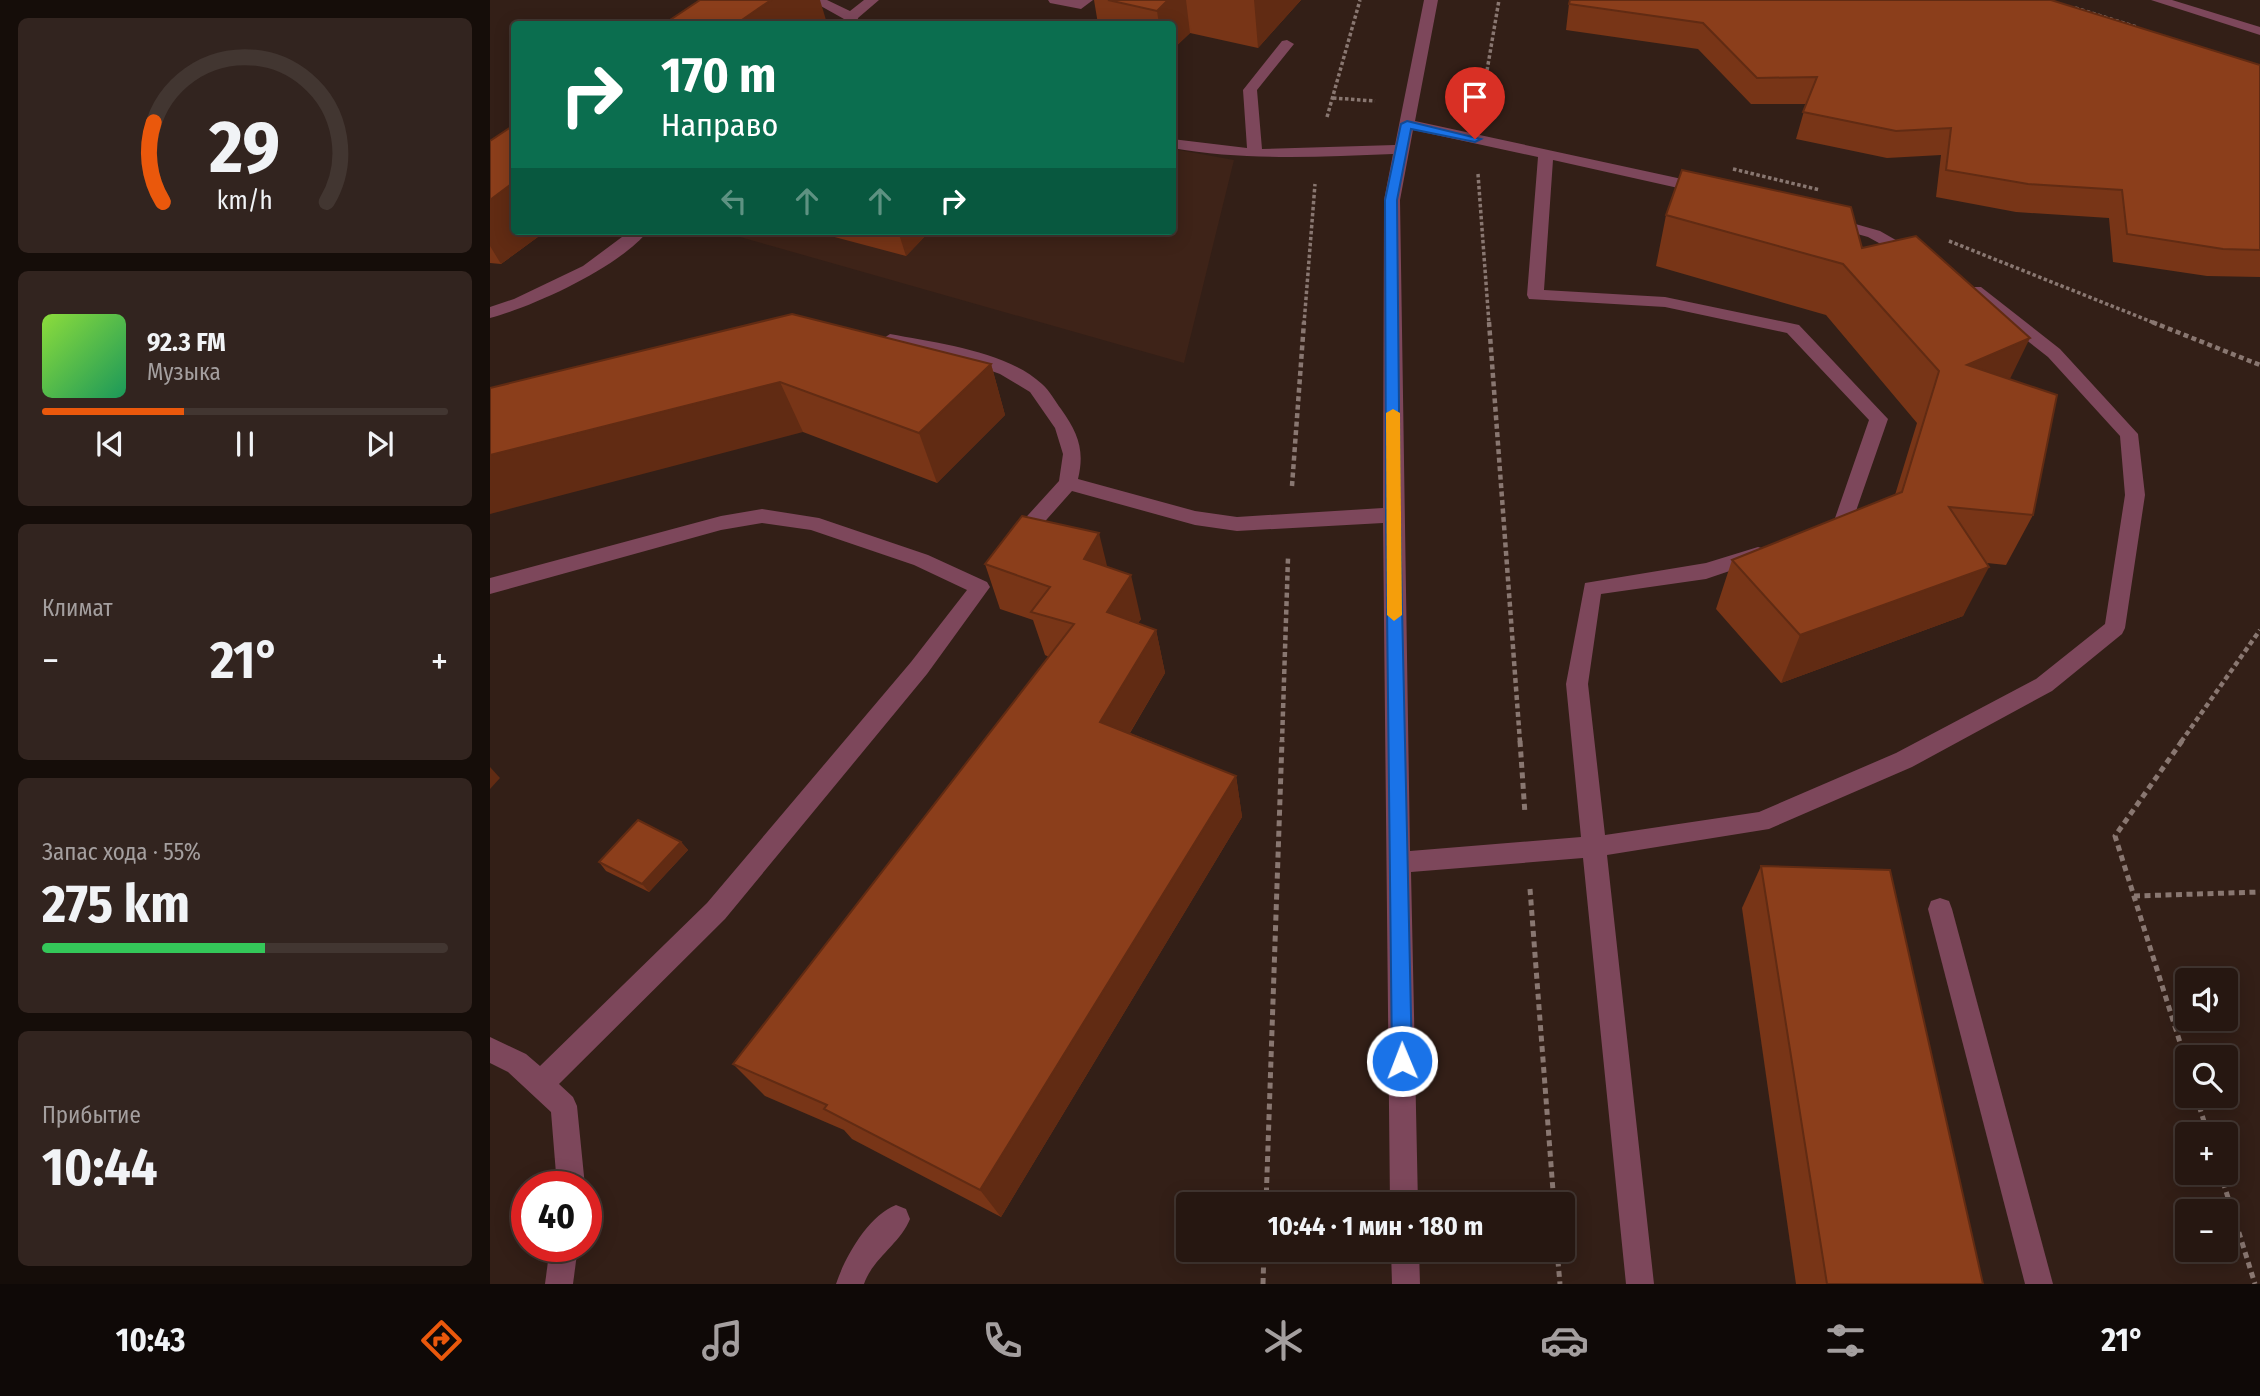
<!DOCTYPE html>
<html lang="ru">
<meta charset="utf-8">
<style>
body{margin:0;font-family:"Fira Sans Condensed",sans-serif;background:#32241f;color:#f1f3f6;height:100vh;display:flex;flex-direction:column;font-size:26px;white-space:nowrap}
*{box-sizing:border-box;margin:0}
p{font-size:23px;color:#a49f9f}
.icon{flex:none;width:38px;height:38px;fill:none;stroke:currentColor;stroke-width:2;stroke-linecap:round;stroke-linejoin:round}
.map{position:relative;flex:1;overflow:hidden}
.drawer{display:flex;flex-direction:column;gap:18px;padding:18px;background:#150d09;width:490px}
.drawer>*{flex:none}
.hud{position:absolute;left:21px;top:21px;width:665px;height:214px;border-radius:7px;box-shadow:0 4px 18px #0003,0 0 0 2px #423631;background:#0b6e4f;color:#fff;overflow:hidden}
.controls{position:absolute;left:1685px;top:968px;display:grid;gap:14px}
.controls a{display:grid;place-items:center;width:63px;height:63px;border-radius:7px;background:#261711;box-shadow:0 4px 18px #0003,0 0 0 2px #423631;font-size:35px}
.speed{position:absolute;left:21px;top:1171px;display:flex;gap:14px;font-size:35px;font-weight:700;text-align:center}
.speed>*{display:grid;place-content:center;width:91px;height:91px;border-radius:50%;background:#261711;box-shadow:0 4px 18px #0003,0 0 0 2px #423631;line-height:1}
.speed .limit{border:10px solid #d22;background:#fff;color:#111}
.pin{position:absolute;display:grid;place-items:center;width:60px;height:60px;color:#fff;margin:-72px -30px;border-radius:50% 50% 50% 0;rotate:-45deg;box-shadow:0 0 7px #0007}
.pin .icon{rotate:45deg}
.me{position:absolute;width:77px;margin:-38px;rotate:359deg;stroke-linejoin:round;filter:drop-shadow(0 0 5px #0008)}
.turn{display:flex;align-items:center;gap:24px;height:147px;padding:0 35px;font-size:32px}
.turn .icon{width:91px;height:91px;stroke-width:2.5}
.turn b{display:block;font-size:49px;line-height:60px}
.lanes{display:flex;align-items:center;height:66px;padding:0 35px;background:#0003;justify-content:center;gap:35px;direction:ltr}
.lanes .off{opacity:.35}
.big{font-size:52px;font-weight:700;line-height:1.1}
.drawer .tile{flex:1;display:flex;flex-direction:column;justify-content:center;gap:10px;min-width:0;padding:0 24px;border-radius:10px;background:#32241f}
.drawer .dial{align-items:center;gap:0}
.dial svg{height:182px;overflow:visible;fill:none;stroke:#423631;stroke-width:7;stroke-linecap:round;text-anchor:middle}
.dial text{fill:#f1f3f6;stroke:none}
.song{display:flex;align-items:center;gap:21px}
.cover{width:84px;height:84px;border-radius:10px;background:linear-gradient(135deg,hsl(90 70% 55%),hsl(150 70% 35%))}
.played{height:7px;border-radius:4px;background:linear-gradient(90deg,#ea580c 35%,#423631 35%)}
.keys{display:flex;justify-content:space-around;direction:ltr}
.heat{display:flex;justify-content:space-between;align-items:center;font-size:38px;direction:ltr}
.charge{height:10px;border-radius:5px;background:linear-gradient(90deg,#34c759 55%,#423631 0)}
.trip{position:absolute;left:686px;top:1192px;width:399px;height:70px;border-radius:7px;background:#261711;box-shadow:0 4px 18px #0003,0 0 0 2px #423631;font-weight:700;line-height:70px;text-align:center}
.tab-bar{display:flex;height:112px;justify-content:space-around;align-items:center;background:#0f0907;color:#a49f9f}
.tab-bar .icon{width:49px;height:49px}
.tab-bar .active{color:#ea580c}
.tab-bar b{font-size:32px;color:#f1f3f6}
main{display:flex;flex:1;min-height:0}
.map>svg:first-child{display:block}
</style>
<main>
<section class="drawer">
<div class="tile dial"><svg viewBox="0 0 100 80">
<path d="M14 69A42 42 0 1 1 86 69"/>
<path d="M14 69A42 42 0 0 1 10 34" stroke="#ea580c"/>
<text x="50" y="56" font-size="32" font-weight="700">29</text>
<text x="50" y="72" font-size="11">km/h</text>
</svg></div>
<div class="tile">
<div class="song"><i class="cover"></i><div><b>92.3 FM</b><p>Музыка</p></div></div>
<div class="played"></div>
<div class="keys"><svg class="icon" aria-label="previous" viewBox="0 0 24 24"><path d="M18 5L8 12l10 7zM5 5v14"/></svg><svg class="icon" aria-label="pause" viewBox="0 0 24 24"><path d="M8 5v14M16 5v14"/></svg><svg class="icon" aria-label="next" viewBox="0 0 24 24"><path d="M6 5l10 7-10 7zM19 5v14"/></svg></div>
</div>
<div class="tile"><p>Климат</p>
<div class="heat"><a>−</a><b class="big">21°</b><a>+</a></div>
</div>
<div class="tile"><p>Запас хода · 55%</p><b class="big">275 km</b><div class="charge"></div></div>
<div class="tile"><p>Прибытие</p><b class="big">10:44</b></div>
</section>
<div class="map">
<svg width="1770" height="1284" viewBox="0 0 1770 1284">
<rect width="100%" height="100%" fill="#331f17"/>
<path fill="#3e2318" d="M 683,149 L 744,160 L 694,363 L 229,231 L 682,231 Z"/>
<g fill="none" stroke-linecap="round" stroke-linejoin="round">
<g stroke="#897771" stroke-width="3.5" stroke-dasharray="3.5 2.5" stroke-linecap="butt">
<path d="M 1585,8 L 1647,27"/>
<path d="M 843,98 L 885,101"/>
<path d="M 991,106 L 1009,0"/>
<path d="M 837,117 L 870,0"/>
<path d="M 1243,169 L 1330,190"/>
<path d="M 988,174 L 999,324"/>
<path d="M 1459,241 L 1667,324"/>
<path d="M 814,324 L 825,184"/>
</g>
<g stroke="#897771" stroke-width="4.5" stroke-dasharray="5 3.5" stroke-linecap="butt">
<path d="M 999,322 L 1030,742"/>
<path d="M 1662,322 L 1770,365"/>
<path d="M 802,486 L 814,322"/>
<path d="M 792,742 L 798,558"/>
<path d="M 1691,742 L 1770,630"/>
</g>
<g stroke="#897771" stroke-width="5" stroke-dasharray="6 4.5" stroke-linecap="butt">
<path d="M 1030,741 L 1035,814"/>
<path d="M 1692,741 L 1625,836 L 1698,1068"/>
<path d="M 1040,889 L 1064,1204"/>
<path d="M 1644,896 L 1770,892"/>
<path d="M 1706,1096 L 1718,1134"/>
<path d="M 1730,1172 L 1765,1284"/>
<path d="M 776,1204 L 792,741"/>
<path d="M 1067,1250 L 1070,1284"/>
<path d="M 773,1284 L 774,1250"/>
</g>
<g fill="#7d475b" fill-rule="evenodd">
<path d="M 320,0 L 337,0 L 360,11 L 374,0 L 389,0 L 368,18 L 367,24 L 355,24 L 354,19 Z"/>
<path d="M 558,0 L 603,0 L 591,9 L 560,3 Z"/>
<path d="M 934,0 L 948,0 L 925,121 L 1215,184 L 1223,189 L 1215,194 L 1063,160 L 1054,290 L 1175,297 L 1309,325 L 1398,419 L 1359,531 L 1338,538 L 1331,536 L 1328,531 L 1331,526 L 1344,521 L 1379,420 L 1297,333 L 1175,307 L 1039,299 L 1037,295 L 1048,157 L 923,130 L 910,200 L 920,851 L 1091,837 L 1076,684 L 1095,583 L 1216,563 L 1268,547 L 1275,549 L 1278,554 L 1275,559 L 1216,579 L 1111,594 L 1098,684 L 1115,835 L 1269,812 L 1406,753 L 1546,679 L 1615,624 L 1635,495 L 1630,436 L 1558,357 L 1479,295 L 1477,291 L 1479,287 L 1491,287 L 1570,349 L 1648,434 L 1655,495 L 1635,628 L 1632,634 L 1562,691 L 1422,767 L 1279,829 L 1117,855 L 1164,1284 L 1136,1284 L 1093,858 L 921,872 L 928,1204 L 900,1204 L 893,523 L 747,531 L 705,525 L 582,491 L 533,546 L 526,548 L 519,546 L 516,541 L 519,536 L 569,481 L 573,454 L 565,428 L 540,392 L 510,374 L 474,361 L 394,344 L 391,340 L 400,334 C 446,343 517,351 552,384 C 560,391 565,401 571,409 C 588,433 595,450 588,479 L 705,511 L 747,517 L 893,508 L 894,200 L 903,154 C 829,157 756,161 682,148 L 682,139 L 757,148 L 753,90 L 792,41 L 797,40 L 804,44 L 767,90 L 772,149 L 905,145 Z"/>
<path d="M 1661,0 L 1682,0 L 1770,27 L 1770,35 Z"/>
<path d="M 1341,217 L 1390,231 L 1432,255 L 1424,260 L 1418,259 L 1378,237 L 1335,225 L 1333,222 Z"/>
<path d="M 140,231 L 158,231 C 129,267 45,306 0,318 L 0,307 L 24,299 L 93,266 Z"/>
<path d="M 272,509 L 329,518 L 438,555 L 497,582 L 500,587 L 437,674 L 235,919 L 69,1084 L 83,1097 L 87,1106 L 95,1186 L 67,1186 L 61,1112 L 18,1072 L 0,1063 L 0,1037 L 36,1054 L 50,1066 L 217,903 L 421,662 L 477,590 L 424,565 L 321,530 L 272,523 L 231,530 L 0,594 L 0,578 L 231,516 Z"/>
<path d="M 1450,898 L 1459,901 L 1462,909 L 1563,1284 L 1535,1284 L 1438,909 L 1441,901 Z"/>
<path d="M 406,1205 L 416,1209 L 420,1219 C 410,1244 383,1258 374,1284 L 346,1284 C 355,1257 378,1216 406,1205 Z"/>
<path d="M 60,1246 L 88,1246 L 83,1284 L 55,1284 Z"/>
<path d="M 901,1250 L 929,1250 L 930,1284 L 902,1284 Z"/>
</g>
</g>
<g fill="#783517">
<path d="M 604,0 L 811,0 L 768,48 L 700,33 L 682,50 L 682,24 L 608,24 Z"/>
<path d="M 1079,4 L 1770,65 L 1770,277 L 1717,276 L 1623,262 L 1619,218 L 1526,212 L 1446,197 L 1451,155 L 1397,158 L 1306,139 L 1316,104 L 1261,104 L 1208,49 L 1076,30 Z"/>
<path d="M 0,141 L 24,231 L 56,231 L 11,264 L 0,263 Z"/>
<path d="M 1176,215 L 1372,248 L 1520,379 L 1543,515 L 1516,565 L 1497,563 L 1473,616 L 1291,683 L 1226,609 L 1242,560 L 1405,495 L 1427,423 L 1336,315 L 1166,266 Z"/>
<path d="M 322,231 L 440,231 L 416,256 Z"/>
<path d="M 501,364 L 515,415 L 447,483 L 313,432 L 0,388 Z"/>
<path d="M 495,564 L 617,567 L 651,619 L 648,623 L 666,630 L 675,673 L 640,733 L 746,776 L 752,817 L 511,1217 L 362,1139 L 354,1130 L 275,1096 L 243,1064 L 559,657 L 555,655 L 543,620 L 510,609 Z"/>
<path d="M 191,842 L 198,850 L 159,892 L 116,871 L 109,862 Z"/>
<path d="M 1271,866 L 1493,1284 L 1306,1284 L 1252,908 Z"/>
</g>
<g fill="#612b13">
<path d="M 281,0 L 330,0 L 336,20 L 330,24 L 246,24 Z"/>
<path d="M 678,0 L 696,0 L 700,33 L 682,50 L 682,24 L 669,24 L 667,11 Z"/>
<path d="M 764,0 L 811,0 L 768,48 Z"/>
<path d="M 24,182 L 24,231 L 56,231 L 11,264 L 0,246 L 0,200 Z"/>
<path d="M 408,231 L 440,231 L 416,256 Z"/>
<path d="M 1540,338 L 1515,389 L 1477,365 Z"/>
<path d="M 501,364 L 515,415 L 447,483 L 429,433 Z"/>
<path d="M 290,382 L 313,432 L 0,514 L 0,455 Z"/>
<path d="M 609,533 L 620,578 L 594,559 Z"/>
<path d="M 1499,567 L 1473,616 L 1291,683 L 1310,635 Z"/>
<path d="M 641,575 L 651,619 L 627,655 L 617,612 Z"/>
<path d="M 666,630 L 675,673 L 622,763 L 610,722 Z"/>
<path d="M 0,767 L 10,778 L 0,789 Z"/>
<path d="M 746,776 L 752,817 L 511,1217 L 490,1190 Z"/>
<path d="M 191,842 L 198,850 L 159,892 L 152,884 Z"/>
</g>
<g fill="#8b3e1b" stroke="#612b13" stroke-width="2">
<path d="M 210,0 L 281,0 L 246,24 L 174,24 Z"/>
<path d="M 618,0 L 678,0 L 667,11 Z"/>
<path d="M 1080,0 L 1561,0 L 1770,65 L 1770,250 L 1733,249 L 1637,234 L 1632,190 L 1538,184 L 1456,170 L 1461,128 L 1406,131 L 1313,112 L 1327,77 L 1267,78 L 1213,23 L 1079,4 Z"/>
<path d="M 24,125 L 24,182 L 0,200 L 0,141 Z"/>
<path d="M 1192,170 L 1361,207 L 1372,248 L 1426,236 L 1540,338 L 1477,365 L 1567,395 L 1543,515 L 1459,507 L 1499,567 L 1310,635 L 1242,560 L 1412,492 L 1449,371 L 1353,264 L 1176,215 Z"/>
<path d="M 302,314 L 501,364 L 429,433 L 290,382 L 0,455 L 0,388 Z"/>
<path d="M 532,516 L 609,533 L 594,559 L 641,575 L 617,612 L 666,630 L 610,722 L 746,776 L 490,1190 L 334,1109 L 337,1105 L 243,1064 L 584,624 L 541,612 L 560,587 L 495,564 Z"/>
<path d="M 148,820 L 191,842 L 152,884 L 109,862 Z"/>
<path d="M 1271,866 L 1400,870 L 1493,1284 L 1337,1284 Z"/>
</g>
<path fill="#1a73e8" stroke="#114b97" stroke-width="2" d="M 917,121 L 991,139 L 985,142 L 921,129 L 907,200 L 910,515 L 922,1061 L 919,1068 L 912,1071 L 905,1068 L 902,1061 L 896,515 L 895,200 L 911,124 Z"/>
<path fill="#f59e0b" d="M 903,409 L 910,413 L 912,615 L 904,621 L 897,615 L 896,413 Z"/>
</svg>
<div class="controls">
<a><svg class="icon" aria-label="sound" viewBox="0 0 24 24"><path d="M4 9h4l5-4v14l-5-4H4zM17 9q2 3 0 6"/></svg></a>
<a><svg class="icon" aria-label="search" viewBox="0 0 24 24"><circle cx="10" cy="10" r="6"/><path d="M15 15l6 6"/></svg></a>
<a>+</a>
<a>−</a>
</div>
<div class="speed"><div class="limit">40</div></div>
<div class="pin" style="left:985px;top:139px;background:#d93025"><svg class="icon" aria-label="arrive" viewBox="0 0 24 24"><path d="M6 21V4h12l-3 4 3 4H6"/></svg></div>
<svg class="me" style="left:912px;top:1061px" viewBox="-20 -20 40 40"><circle r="17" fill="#1a73e8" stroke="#fff" stroke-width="3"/><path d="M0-11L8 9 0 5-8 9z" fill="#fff"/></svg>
<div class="trip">10:44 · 1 мин · 180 m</div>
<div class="hud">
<div class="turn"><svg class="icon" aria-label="right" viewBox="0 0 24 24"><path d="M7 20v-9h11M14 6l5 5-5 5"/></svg><div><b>170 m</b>Направо</div></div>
<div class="lanes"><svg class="icon off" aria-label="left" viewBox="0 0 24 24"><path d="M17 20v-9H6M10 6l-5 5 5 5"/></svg><svg class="icon off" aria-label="ahead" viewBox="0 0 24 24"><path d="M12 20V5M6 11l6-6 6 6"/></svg><svg class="icon off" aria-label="ahead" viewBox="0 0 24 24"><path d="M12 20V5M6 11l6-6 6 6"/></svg><svg class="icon" aria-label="right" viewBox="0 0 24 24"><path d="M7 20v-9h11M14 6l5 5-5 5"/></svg></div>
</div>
</div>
</main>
<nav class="tab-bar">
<b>10:43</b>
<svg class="icon active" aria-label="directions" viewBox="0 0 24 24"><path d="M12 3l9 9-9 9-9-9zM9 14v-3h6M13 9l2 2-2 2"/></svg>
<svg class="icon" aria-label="music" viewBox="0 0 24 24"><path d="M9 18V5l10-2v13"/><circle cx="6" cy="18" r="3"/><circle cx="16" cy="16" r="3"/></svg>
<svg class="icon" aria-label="phone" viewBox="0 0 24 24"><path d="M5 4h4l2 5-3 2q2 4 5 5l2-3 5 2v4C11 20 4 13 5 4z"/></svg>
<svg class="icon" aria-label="climate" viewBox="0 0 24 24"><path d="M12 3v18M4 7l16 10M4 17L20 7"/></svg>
<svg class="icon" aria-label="car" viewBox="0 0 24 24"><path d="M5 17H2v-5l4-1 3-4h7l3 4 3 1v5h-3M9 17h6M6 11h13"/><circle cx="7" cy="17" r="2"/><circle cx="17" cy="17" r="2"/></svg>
<svg class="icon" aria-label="filters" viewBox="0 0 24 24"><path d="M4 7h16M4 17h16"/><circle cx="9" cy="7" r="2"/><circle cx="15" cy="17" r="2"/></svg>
<b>21°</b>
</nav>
